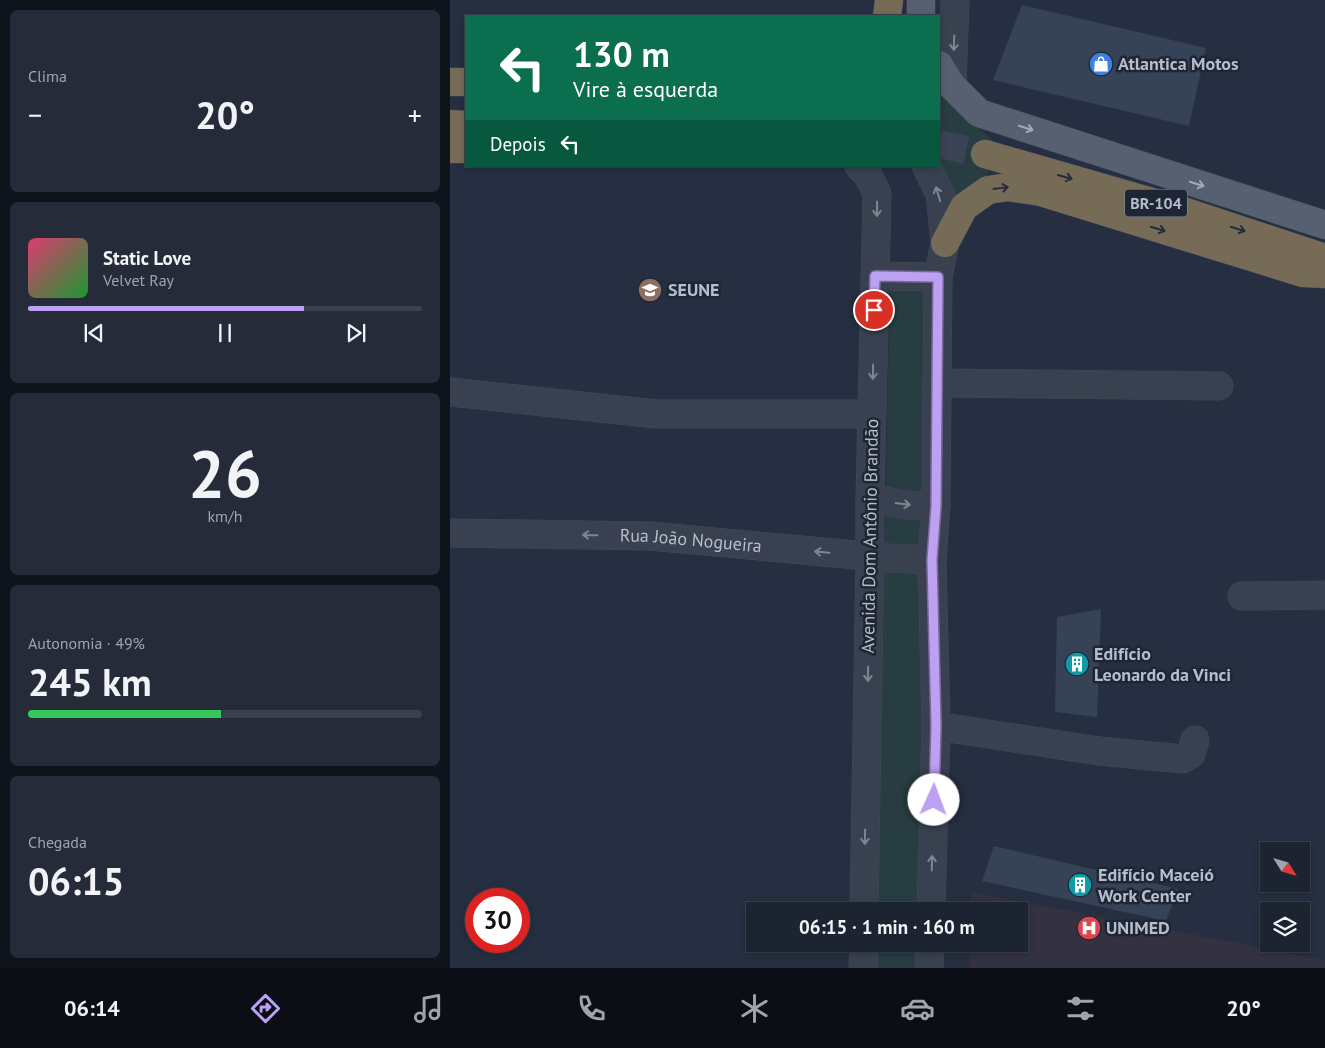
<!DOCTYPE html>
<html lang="pt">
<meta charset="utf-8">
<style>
body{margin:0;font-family:"PT Sans",sans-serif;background:#252b39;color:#f1f3f6;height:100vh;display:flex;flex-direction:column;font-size:19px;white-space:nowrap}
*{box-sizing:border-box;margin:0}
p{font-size:16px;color:#a0a4ab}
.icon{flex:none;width:28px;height:28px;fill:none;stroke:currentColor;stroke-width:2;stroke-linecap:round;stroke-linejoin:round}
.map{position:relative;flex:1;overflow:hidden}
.details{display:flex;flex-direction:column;gap:10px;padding:10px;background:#0f131b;width:450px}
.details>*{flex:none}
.top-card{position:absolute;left:15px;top:15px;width:475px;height:152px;border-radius:0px;box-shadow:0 2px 8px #0003,0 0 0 1px #3a404d;background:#0b6e4f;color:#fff;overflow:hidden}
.needle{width:32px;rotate:127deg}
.buttons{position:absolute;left:810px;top:842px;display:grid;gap:10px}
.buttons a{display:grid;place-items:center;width:50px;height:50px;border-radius:0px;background:#1c2331;box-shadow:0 2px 8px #0003,0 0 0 1px #3a404d;font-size:25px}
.speed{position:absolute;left:15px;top:888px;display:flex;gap:10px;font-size:25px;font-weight:700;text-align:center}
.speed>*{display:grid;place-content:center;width:65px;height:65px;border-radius:50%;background:#1c2331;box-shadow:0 2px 8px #0003,0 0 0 1px #3a404d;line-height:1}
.speed .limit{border:8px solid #d22;background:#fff;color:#111}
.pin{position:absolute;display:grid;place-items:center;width:42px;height:42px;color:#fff;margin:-21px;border:2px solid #fff;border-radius:50%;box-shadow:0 1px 5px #0007}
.me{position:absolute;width:55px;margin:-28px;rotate:2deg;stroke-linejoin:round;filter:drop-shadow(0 0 4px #0008)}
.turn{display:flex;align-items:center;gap:18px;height:105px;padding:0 25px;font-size:22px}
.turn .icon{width:65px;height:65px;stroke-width:2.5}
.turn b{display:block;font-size:35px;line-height:42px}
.then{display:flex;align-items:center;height:48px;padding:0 25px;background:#0003;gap:10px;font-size:19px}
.big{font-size:38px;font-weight:700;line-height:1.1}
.details .card{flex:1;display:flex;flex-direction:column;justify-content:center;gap:8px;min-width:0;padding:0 18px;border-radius:8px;background:#252b39}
.details .dial{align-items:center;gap:0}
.dial b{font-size:65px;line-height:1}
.song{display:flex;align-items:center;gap:15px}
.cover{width:60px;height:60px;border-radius:8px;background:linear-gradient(135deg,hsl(340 70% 55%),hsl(130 70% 35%))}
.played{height:5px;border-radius:2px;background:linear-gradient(90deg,#bca0f2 70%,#3a404d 70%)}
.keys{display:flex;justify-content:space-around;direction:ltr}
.heat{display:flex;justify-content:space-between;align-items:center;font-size:28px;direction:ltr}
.charge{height:8px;border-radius:4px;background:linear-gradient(90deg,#34c759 49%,#3a404d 0)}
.trip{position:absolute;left:296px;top:902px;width:282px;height:50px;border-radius:0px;background:#1c2331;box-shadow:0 2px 8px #0003,0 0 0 1px #3a404d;font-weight:700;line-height:50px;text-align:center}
.tab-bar{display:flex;height:80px;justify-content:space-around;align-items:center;background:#0b0e14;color:#a0a4ab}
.tab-bar .icon{width:35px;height:35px}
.tab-bar .selected{color:#bca0f2}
.tab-bar b{font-size:22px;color:#f1f3f6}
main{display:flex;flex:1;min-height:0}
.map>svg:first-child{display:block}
</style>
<main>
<section class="details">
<div class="card"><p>Clima</p>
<div class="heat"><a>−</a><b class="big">20°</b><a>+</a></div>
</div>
<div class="card">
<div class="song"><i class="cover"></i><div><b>Static Love</b><p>Velvet Ray</p></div></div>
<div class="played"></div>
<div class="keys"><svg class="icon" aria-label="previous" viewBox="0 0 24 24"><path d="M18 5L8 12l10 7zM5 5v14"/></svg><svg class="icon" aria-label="pause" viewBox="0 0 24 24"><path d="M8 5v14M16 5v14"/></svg><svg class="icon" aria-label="next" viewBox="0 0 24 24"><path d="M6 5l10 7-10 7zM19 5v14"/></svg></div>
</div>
<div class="card dial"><b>26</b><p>km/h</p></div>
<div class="card"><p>Autonomia · 49%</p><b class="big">245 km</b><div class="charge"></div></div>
<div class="card"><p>Chegada</p><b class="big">06:15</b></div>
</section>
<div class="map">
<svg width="875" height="968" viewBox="0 0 875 968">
<rect width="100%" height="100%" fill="#252f41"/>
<path fill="#343141" d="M 521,892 L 875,960 L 875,968 L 520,968 L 520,944 L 570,944 L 570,911 L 521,911 Z"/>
<g fill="#273d41">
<path d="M 489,95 L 544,141 L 537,177 L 499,212 L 489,166 Z"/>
<path d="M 440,281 L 498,291 L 485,911 L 428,911 Z"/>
<path d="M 427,944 L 485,944 L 485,968 L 426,968 Z"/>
</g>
<g fill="#364357">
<path d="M 572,5 L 756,48 L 739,126 L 543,80 Z"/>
<path d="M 651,609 L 647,717 L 605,712 L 607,617 Z"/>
<path d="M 544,846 L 728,889 L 716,921 L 532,881 Z"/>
</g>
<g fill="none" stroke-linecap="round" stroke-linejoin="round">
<path stroke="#3b4456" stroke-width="28" stroke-dasharray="28 14" stroke-linecap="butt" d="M 489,144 L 535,154"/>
<g stroke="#424a59" stroke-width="29">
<g id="minor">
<path d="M 502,86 L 505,0"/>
<path d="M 409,166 L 418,175 L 427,194 L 420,498 L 420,556 L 414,911"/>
<path d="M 476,166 L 490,194 L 495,243 L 488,277 L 486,506 L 482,560 L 486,726 L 481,911"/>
<path d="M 425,276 L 488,277"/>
<path d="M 487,383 L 769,386"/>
<path d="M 0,392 L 206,414 L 422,414"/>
<path d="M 420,498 L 455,505 L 486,506"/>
<path id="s1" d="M 0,533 L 200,536 L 438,558 L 482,560"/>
<path d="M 792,596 L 875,595"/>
<path d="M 486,726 L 649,751 L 733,759 L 741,754 L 745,740"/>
<path d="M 413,968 L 414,944"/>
<path d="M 479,968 L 480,944"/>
</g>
</g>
<g stroke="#424a59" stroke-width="29">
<g id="major">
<path d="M 471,0 L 471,16"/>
<path d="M 489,65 L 502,86 L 529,113 L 875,225"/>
</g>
</g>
<g stroke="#444c5b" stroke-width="29">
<g id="highway">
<path d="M 437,16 L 439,0"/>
<path d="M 0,82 L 16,82"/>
<path d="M 0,124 L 16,125"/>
<path d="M 0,149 L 16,149"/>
<path d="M 535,154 L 733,211 L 875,258"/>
<path d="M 495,243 L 514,207 L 538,190 L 558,187 L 591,192 L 853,273 L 875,274"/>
</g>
</g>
<use href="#minor" stroke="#394150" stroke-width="28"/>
<use href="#major" stroke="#576070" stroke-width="28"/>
<use href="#highway" stroke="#766b56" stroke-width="28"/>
</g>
<defs><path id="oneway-shaft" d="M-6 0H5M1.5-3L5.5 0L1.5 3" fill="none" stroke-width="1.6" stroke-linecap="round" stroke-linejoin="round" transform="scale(1.25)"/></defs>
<g stroke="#7d8594">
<use href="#oneway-shaft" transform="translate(504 43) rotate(92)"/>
<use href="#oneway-shaft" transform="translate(488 194) rotate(-107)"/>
<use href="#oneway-shaft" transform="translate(427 209) rotate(91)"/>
<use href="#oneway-shaft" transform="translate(423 372) rotate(91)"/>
<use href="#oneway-shaft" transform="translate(453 504) rotate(7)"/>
<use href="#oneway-shaft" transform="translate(140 535) rotate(-179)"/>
<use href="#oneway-shaft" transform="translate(372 552) rotate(-175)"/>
<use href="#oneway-shaft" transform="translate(418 674) rotate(91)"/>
<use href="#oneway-shaft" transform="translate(415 837) rotate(91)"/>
<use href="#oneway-shaft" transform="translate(482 863) rotate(-88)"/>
</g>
<g stroke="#a2aab9">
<use href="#oneway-shaft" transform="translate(576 128) rotate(18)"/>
<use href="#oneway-shaft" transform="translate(747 184) rotate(18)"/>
</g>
<g stroke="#272d38">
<use href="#oneway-shaft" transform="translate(615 177) rotate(16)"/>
<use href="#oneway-shaft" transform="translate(551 188) rotate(-8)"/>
<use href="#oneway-shaft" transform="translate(708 229) rotate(17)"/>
<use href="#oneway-shaft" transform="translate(788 229) rotate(18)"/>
</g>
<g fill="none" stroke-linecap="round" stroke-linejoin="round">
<g stroke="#7a689d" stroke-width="12">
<path id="route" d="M 424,310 L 425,276 L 488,277 L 486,506 L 482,560 L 486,726 L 484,800"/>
</g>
<use href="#route" stroke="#bca0f2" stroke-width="9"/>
</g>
<defs>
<g id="shop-disc" transform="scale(1.25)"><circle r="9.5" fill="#3f7fe0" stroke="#1e2635"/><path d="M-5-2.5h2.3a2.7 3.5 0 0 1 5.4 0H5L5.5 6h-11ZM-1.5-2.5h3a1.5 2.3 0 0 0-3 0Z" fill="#fff"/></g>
<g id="university-disc" transform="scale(1.25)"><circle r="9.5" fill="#8d6e63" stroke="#1e2635"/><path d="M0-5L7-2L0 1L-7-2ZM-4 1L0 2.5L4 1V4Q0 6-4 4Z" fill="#fff"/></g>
<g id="building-disc" transform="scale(1.25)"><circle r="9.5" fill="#0f9aa8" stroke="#1e2635"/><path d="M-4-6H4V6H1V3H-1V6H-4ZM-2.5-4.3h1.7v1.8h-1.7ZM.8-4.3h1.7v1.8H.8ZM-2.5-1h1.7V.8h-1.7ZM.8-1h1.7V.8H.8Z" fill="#fff"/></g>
<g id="hospital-disc" transform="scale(1.25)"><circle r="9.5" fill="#e0444e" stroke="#1e2635"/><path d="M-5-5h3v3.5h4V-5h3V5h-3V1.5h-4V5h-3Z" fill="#fff"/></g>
</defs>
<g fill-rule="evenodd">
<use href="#shop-disc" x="651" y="64"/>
<use href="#university-disc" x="200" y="290"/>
<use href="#building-disc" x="627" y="664"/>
<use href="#building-disc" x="630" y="885"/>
<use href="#hospital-disc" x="639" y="928"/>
</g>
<g text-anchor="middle" stroke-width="5" stroke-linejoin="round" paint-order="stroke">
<rect fill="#1e2635" stroke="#888f9e" stroke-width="1" x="675" y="189.5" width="62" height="27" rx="4"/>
<g font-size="16" font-weight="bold" fill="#b5bccb">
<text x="706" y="209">BR-104</text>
</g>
<g font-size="18" font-weight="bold" fill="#b5bccb" stroke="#1e2635" text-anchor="start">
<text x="668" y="70">Atlantica Motos</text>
<text x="218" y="296">SEUNE</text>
<text x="644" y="660">Edifício<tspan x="644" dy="21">Leonardo da Vinci</tspan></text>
<text x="648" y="881">Edifício Maceió<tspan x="648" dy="21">Work Center</tspan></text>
<text x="656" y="934">UNIMED</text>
</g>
<g font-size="18" fill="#b5bccb" stroke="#1e2635">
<text transform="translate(420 536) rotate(-89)" y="6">Avenida Dom Antônio Brandão</text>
<text dy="6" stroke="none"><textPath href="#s1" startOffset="241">Rua João Nogueira</textPath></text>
</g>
</g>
</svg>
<div class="buttons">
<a><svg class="needle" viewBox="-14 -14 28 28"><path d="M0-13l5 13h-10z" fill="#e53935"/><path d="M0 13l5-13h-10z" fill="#a0a4ab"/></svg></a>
<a><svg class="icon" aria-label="layers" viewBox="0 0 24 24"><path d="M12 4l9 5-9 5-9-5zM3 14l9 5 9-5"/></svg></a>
</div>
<div class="speed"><div class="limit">30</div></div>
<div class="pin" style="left:424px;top:310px;background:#d93025"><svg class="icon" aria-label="arrive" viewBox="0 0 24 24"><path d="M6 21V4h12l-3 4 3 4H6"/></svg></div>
<svg class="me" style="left:484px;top:800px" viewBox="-20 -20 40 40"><circle r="19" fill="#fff"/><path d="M0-13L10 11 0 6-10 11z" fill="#bca0f2"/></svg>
<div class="trip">06:15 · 1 min · 160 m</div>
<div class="top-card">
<div class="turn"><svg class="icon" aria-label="left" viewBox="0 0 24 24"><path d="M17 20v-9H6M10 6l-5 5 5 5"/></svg><div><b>130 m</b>Vire à esquerda</div></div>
<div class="then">Depois<svg class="icon" aria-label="left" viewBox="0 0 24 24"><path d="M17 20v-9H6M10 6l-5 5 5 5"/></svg></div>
</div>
</div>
</main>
<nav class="tab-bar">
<b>06:14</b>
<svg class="icon selected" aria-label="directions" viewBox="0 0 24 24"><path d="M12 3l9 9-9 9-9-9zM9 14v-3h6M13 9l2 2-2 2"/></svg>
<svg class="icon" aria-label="music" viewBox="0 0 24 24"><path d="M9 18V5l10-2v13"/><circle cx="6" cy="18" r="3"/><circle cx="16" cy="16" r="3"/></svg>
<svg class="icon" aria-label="phone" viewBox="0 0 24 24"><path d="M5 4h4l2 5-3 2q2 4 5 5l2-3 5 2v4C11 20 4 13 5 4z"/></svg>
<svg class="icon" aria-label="climate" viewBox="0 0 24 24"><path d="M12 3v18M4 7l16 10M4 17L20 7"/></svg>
<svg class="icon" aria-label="car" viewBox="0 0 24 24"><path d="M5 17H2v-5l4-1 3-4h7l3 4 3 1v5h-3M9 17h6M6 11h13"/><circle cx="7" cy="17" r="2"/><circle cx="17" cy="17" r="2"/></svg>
<svg class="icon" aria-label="filters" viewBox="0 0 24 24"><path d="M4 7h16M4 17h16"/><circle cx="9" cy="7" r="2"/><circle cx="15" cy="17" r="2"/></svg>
<b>20°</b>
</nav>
